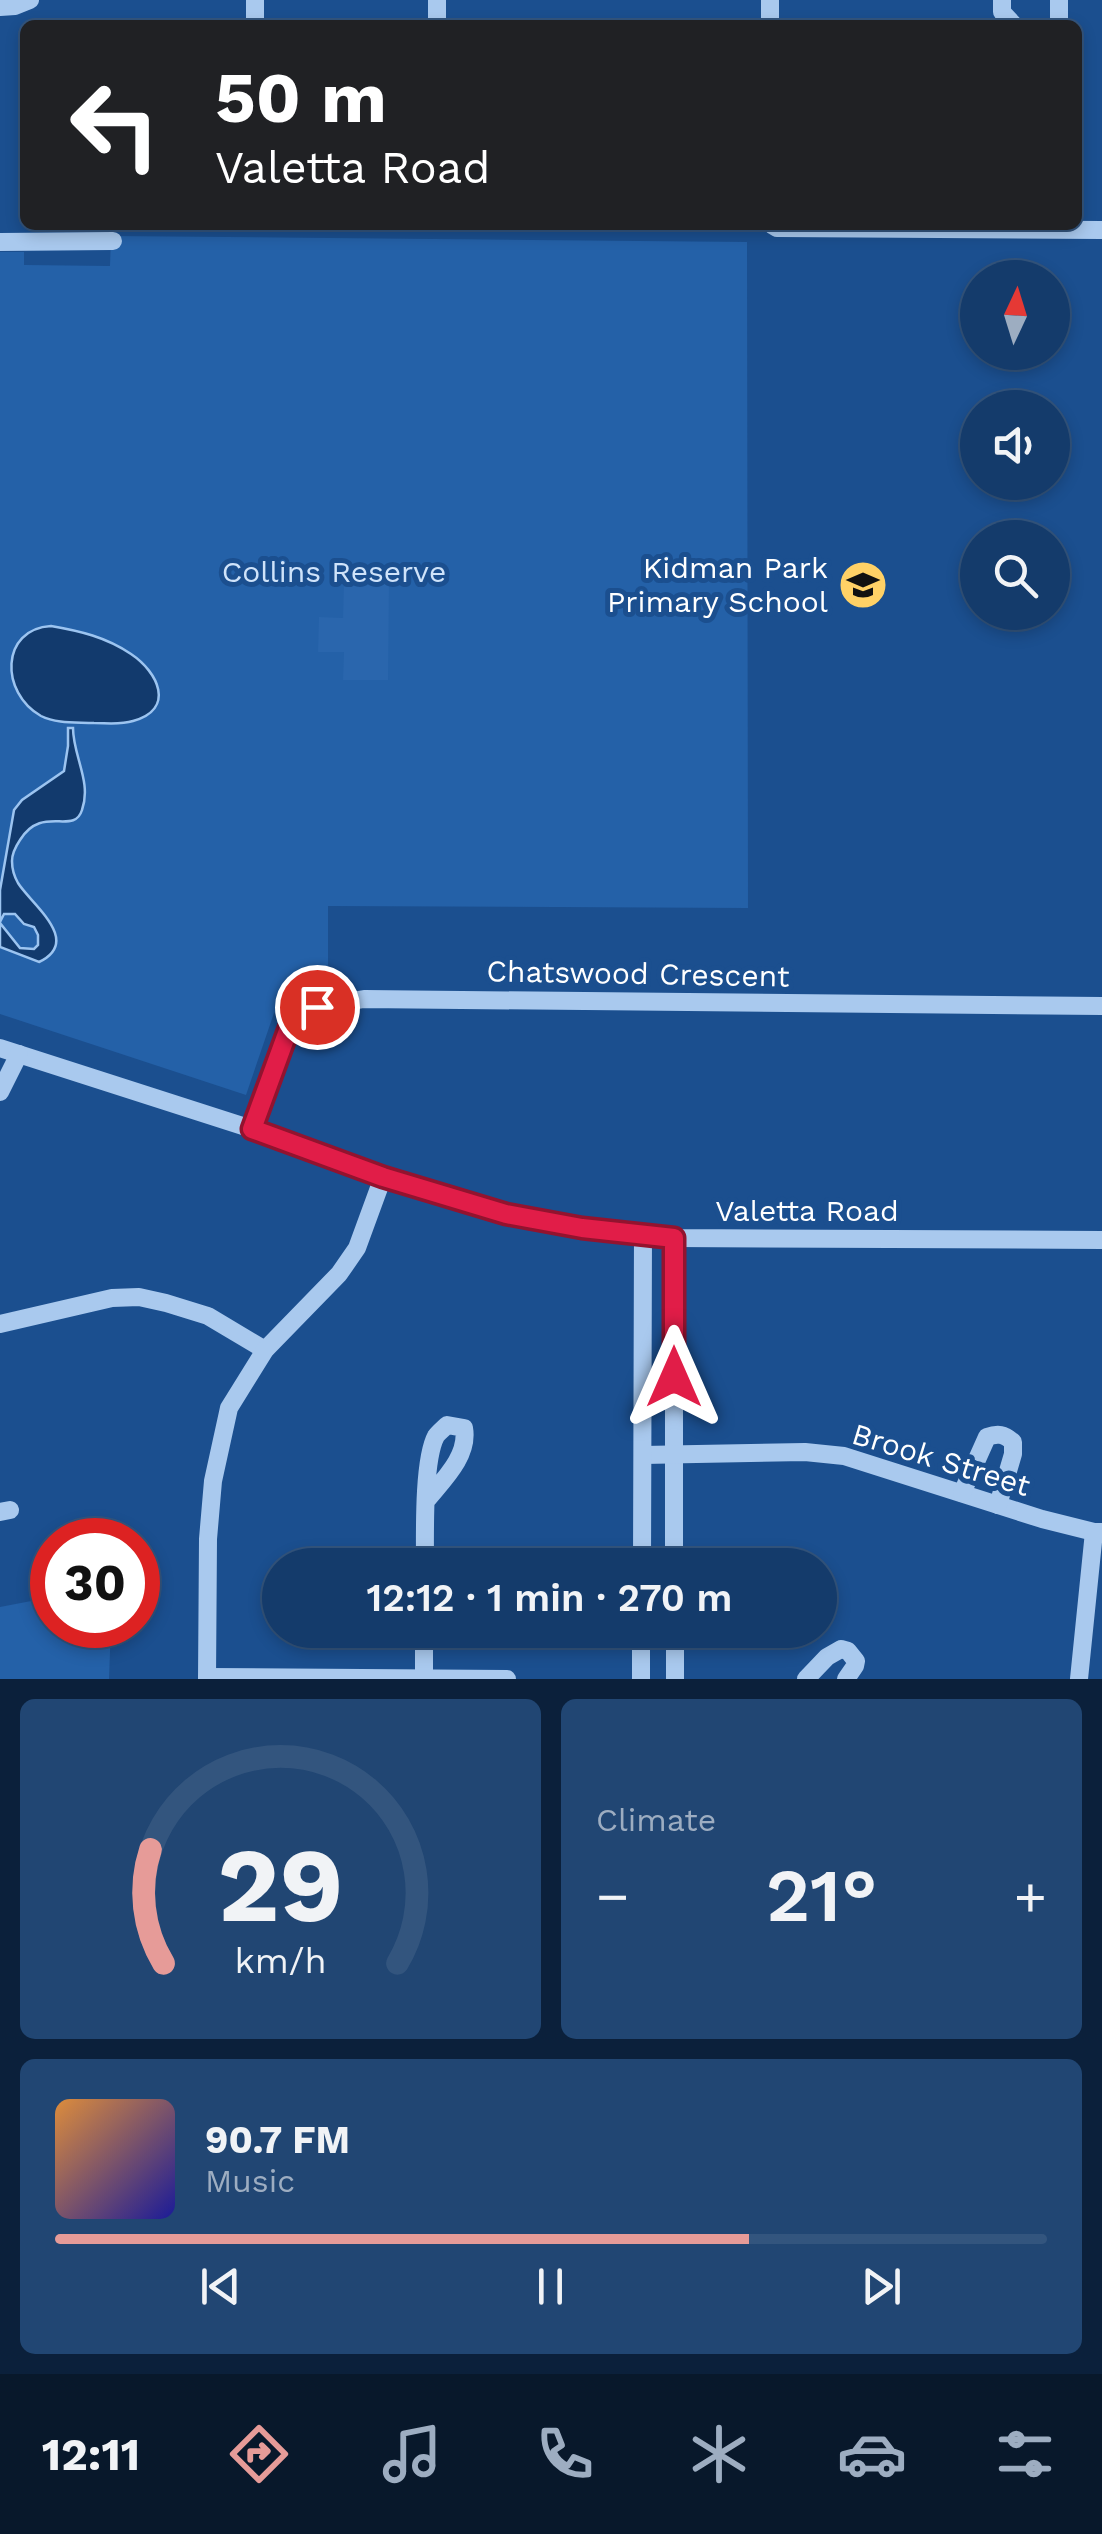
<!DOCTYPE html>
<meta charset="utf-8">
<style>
body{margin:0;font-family:"Work Sans",sans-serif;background:#214673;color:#f1f3f6;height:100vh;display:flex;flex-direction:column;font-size:38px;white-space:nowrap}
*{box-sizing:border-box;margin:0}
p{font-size:32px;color:#9dadc1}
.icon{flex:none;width:55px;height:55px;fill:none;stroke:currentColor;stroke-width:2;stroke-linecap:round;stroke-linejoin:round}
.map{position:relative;height:1679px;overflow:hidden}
.panel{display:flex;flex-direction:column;gap:20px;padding:20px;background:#0b203b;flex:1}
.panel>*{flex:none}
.hud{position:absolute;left:20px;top:20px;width:1062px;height:210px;border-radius:15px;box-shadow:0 5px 15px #0003,0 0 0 2px #33557e;background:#202124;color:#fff;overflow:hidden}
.needle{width:65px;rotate:4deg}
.buttons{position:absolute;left:960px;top:260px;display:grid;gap:20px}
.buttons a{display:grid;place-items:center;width:110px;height:110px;border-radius:50%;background:#143b6b;box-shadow:0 5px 15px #0003,0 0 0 2px #33557e;font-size:50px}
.speed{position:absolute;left:30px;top:1518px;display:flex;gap:20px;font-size:50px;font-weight:700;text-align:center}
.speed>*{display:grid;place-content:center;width:130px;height:130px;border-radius:50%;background:#143b6b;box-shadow:0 5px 15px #0003,0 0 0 2px #33557e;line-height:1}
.speed .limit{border:15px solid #d22;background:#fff;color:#111}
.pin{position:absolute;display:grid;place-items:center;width:85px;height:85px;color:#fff;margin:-42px;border:5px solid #fff;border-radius:50%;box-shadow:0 2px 10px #0007}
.me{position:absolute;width:110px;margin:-55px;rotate:0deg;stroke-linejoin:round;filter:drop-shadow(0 0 8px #0008)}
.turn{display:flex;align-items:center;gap:35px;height:210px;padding:0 30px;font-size:45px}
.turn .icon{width:130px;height:130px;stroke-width:2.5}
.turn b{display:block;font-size:70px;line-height:85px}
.big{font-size:75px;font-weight:600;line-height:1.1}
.panel .widget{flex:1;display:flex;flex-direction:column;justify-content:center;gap:15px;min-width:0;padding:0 35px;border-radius:15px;background:#214673}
.panel .dial{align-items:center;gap:0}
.dial svg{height:260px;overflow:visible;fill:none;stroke:#33557e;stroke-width:7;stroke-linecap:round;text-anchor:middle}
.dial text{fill:#f1f3f6;stroke:none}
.song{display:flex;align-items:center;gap:30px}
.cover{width:120px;height:120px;border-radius:15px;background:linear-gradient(135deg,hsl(30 70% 55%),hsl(240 70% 35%))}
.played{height:10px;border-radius:5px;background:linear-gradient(90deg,#e69b98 70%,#33557e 70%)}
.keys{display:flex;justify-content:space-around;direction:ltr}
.heat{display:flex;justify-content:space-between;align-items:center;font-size:55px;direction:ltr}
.panel .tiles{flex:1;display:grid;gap:20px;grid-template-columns:1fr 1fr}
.widget:last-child{grid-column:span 2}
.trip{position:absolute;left:262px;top:1548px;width:575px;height:100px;border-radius:50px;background:#143b6b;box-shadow:0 5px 15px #0003,0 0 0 2px #33557e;font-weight:600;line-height:100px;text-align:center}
.menu{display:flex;height:160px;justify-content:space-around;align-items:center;background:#08182b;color:#9dadc1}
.menu .icon{width:70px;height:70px}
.menu .on{color:#e69b98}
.menu b{font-size:45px;color:#f1f3f6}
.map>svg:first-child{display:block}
</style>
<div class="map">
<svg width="1102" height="1679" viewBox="0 0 1102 1679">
<rect width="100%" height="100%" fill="#1b4f8f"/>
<g fill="#2461a8">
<path d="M 111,236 L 747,242 L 748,908 L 328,906 L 328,980 L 301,992 L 274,1013 L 246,1095 L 0,1014 L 0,252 L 24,252 L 24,265 L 110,266 Z"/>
<path d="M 52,1597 L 52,1625 L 111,1625 L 109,1679 L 0,1679 L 0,1607 Z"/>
</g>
<g fill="#123a6d" stroke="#9cc4f0" stroke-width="2.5">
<path d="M 51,626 C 80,631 106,637 131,654 C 158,672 176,709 133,721 C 120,725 107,723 94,723 C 76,722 57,724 41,716 C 0,693 0,629 51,626 Z"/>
<path d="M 68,728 L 73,728 C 73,756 92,782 82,810 C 74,836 42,804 20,840 C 16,846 12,853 12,861 C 12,868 14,876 18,883 C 31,904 83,941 39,962 L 0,947 L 0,923 L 20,948 L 34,949 L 38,945 L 38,935 L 34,927 L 24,924 L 15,914 L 4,914 L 0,922 L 0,890 L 14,810 L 22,800 L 64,771 L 68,746 Z"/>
</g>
<path fill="#2a66ad" d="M 344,583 L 389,584 L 388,680 L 343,680 L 344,652 L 318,652 L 319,617 L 343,618 Z"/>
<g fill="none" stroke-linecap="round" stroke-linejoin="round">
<g stroke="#a9c9ee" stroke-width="18">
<path d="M 1002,0 L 1002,12 L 1014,25"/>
<path d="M 0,7 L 15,6 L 30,0"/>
<path d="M 255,25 L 255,0"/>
<path d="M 437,25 L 437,0"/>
<path d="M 770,25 L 770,0"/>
<path d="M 1059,25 L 1059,0"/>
<path d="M 772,225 L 777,228 L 1102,230"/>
<path d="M 0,242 L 113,241"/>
<path d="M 0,1048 L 252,1129 L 383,1177 L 506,1214 L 582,1228 L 674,1238 L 1102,1240"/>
<path d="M 0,1092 L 19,1054"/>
<path d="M 252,1129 L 289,1028 L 317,1007 L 364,999 L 1102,1006"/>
<path d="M 674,1238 L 674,1565"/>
<path d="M 0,1324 L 112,1298 L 139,1297 L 166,1303 L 208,1316 L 265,1350"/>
<path d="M 643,1455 L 805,1452 L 844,1456 L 1042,1519 L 1094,1532 L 1102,1532"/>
<path d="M 962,1493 L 987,1437 C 998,1433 1004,1434 1013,1442 L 1013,1454 L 998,1505"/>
<path d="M 0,1512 L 10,1510"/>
<path d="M 425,1565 C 425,1536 423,1460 436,1436 C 437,1434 445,1427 447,1425 L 464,1428 C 469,1456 443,1480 426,1501"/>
<path d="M 642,1565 L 643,1234"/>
<path d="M 675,1630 L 675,1679"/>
<path d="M 207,1677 L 507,1679"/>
<path d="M 424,1677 L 424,1630"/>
<path d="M 207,1679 L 208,1539 L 213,1481 L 229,1408 L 265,1350 L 339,1274 L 357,1248 L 383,1177"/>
<path d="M 641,1679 L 641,1630"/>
<path d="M 806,1679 L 827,1657 L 841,1649 L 848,1651 L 856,1661 L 855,1666 L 846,1679"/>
<path d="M 1079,1679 L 1094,1532"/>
</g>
</g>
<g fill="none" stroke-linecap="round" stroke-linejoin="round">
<g stroke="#92132f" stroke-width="25">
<path id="route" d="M 317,1007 L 289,1028 L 252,1129 L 383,1177 L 506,1214 L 582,1228 L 674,1238 L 674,1377"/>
</g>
<use href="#route" stroke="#e11d48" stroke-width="18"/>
</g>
<defs>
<g id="school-disc" transform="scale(2.5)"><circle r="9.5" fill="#ffd166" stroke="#1b4f8f"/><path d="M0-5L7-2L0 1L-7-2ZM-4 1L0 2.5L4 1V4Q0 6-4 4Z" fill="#111"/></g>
</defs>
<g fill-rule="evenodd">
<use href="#school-disc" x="863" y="585"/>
</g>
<g text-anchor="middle" stroke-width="10" stroke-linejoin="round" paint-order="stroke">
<g font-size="30" fill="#fff" stroke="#1b4f8f" text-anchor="end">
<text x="828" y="578">Kidman Park<tspan x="828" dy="34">Primary School</tspan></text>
</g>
<g font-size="30" fill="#cfe3fa" stroke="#1b4f8f">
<text x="334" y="582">Collins Reserve</text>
</g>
<g font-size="30" fill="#fff" stroke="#1b4f8f">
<text transform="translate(638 974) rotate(1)" y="10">Chatswood Crescent</text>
<text x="807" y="1221">Valetta Road</text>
<text transform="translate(941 1460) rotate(17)" y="10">Brook Street</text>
</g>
</g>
</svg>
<div class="buttons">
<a><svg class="needle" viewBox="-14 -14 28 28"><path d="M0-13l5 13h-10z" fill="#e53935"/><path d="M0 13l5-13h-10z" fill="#9dadc1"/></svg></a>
<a><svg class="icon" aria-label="sound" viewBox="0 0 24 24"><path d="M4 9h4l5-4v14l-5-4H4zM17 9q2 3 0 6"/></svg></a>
<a><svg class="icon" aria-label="search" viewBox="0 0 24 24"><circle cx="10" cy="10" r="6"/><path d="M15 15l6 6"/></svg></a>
</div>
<div class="speed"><div class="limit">30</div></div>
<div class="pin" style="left:317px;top:1007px;background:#d93025"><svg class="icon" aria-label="arrive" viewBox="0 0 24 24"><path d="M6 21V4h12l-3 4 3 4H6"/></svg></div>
<svg class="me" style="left:674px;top:1377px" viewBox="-20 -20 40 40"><path d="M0-17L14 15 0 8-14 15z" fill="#e11d48" stroke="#fff" stroke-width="4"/></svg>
<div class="trip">12:12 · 1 min · 270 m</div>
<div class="hud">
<div class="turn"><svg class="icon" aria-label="left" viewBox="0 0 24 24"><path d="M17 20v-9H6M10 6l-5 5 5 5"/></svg><div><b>50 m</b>Valetta Road</div></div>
</div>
</div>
<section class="panel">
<div class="tiles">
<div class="widget dial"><svg viewBox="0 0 100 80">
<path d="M14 69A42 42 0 1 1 86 69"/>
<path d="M14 69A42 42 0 0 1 10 34" stroke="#e69b98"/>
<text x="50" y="56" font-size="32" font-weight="700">29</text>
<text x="50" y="72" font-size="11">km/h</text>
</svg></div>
<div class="widget"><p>Climate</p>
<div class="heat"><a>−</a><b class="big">21°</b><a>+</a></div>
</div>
<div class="widget">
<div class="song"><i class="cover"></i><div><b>90.7 FM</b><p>Music</p></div></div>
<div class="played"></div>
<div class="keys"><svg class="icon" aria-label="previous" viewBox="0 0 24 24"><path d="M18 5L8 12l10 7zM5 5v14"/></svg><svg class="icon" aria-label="pause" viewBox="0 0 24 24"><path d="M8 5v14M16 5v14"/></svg><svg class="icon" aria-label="next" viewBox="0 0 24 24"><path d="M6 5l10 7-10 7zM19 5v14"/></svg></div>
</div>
</div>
</section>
<nav class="menu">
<b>12:11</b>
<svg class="icon on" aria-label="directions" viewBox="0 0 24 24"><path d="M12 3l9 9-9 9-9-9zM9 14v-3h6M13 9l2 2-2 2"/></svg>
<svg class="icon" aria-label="music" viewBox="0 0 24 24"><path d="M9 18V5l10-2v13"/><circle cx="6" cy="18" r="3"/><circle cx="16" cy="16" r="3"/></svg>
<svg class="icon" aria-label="phone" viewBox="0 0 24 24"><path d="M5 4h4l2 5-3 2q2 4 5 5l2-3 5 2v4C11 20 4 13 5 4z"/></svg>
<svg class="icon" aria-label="climate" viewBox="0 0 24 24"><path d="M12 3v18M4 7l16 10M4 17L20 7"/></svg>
<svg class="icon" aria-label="car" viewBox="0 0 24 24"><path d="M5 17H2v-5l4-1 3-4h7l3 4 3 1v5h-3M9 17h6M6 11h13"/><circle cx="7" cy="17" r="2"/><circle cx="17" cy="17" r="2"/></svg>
<svg class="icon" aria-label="filters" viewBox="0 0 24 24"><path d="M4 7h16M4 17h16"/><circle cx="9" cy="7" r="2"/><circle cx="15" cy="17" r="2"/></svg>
</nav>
